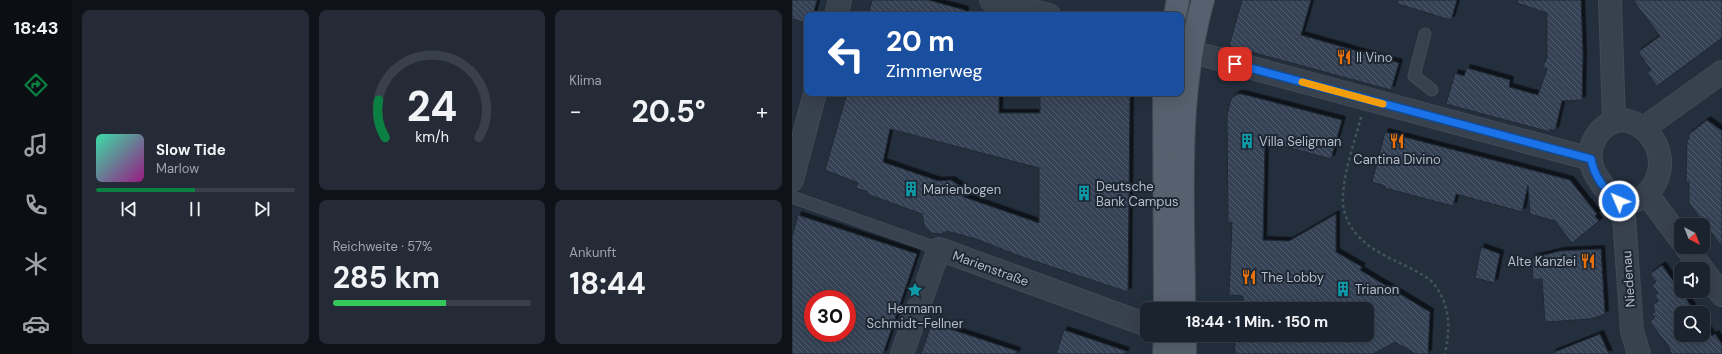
<!DOCTYPE html>
<html lang="de">
<meta charset="utf-8">
<style>
body{margin:0;font-family:"DM Sans",sans-serif;background:#242b36;color:#f1f3f6;height:100vh;display:flex;flex-direction:column;font-size:15px;white-space:nowrap}
*{box-sizing:border-box;margin:0}
p{font-size:13px;color:#a0a4aa}
.icon{flex:none;width:22px;height:22px;fill:none;stroke:currentColor;stroke-width:2;stroke-linecap:round;stroke-linejoin:round}
.map{position:relative;flex:1;overflow:hidden}
.side{display:flex;flex-direction:column;gap:10px;padding:10px;background:#0f1319;width:720px}
.side>*{flex:none}
.top-card{position:absolute;left:12px;top:12px;width:380px;height:84px;border-radius:8px;box-shadow:0 4px 16px #0002,0 0 0 1px #39404a;background:#1a4fa0;color:#fff;overflow:hidden}
.needle{width:26px;rotate:138deg}
.tools{position:absolute;left:882px;top:218px;display:grid;gap:8px}
.tools a{display:grid;place-items:center;width:36px;height:36px;border-radius:8px;background:#1b232e;box-shadow:0 4px 16px #0002,0 0 0 1px #39404a;font-size:20px}
.speed{position:absolute;left:12px;top:290px;display:flex;gap:8px;font-size:20px;font-weight:700;text-align:center}
.speed>*{display:grid;place-content:center;width:52px;height:52px;border-radius:50%;background:#1b232e;box-shadow:0 4px 16px #0002,0 0 0 1px #39404a;line-height:1}
.speed .limit{border:6px solid #d22;background:#fff;color:#111}
.pin{position:absolute;display:grid;place-items:center;width:34px;height:34px;color:#fff;margin:-17px;border-radius:8px;box-shadow:0 2px 6px #0006}
.me{position:absolute;width:44px;margin:-22px;rotate:315deg;stroke-linejoin:round;filter:drop-shadow(0 0 3px #0008)}
.turn{display:flex;align-items:center;gap:14px;height:84px;padding:0 16px;font-size:18px}
.turn .icon{width:52px;height:52px;stroke-width:2.5}
.turn b{display:block;font-size:28px;line-height:34px}
.big{font-size:30px;font-weight:700;line-height:1.1}
.side .widget{flex:1;display:flex;flex-direction:column;justify-content:center;gap:6px;min-width:0;padding:0 14px;border-radius:8px;background:#242b36}
.side .dial{align-items:center;gap:0}
.dial svg{height:104px;overflow:visible;fill:none;stroke:#39404a;stroke-width:7;stroke-linecap:round;text-anchor:middle}
.dial text{fill:#f1f3f6;stroke:none}
.song{display:flex;align-items:center;gap:12px}
.cover{width:48px;height:48px;border-radius:6px;background:linear-gradient(135deg,hsl(160 70% 55%),hsl(310 70% 35%))}
.played{height:4px;border-radius:2px;background:linear-gradient(90deg,#0b8043 50%,#39404a 50%)}
.keys{display:flex;justify-content:space-around;direction:ltr}
.heat{display:flex;justify-content:space-between;align-items:center;font-size:22px;direction:ltr}
.charge{height:6px;border-radius:3px;background:linear-gradient(90deg,#34c759 57%,#39404a 0)}
.side .tiles{flex:1;display:grid;gap:10px;grid-template-columns:repeat(3,1fr)}
.widget:first-child{grid-row:span 2}
.trip{position:absolute;left:348px;top:302px;width:234px;height:40px;border-radius:8px;background:#1b232e;box-shadow:0 4px 16px #0002,0 0 0 1px #39404a;font-weight:700;line-height:40px;text-align:center}
main{display:flex;flex:1;min-height:0}
.dock{display:flex;flex-direction:column;width:72px;justify-content:space-around;align-items:center;background:#0b0e12;color:#a0a4aa}
.dock .icon{width:28px;height:28px}
.dock .on{color:#0b8043}
.dock b{font-size:18px;color:#f1f3f6}
.map>svg:first-child{display:block}
</style>
<main>
<nav class="dock">
<b>18:43</b>
<svg class="icon on" aria-label="directions" viewBox="0 0 24 24"><path d="M12 3l9 9-9 9-9-9zM9 14v-3h6M13 9l2 2-2 2"/></svg>
<svg class="icon" aria-label="music" viewBox="0 0 24 24"><path d="M9 18V5l10-2v13"/><circle cx="6" cy="18" r="3"/><circle cx="16" cy="16" r="3"/></svg>
<svg class="icon" aria-label="phone" viewBox="0 0 24 24"><path d="M5 4h4l2 5-3 2q2 4 5 5l2-3 5 2v4C11 20 4 13 5 4z"/></svg>
<svg class="icon" aria-label="climate" viewBox="0 0 24 24"><path d="M12 3v18M4 7l16 10M4 17L20 7"/></svg>
<svg class="icon" aria-label="car" viewBox="0 0 24 24"><path d="M5 17H2v-5l4-1 3-4h7l3 4 3 1v5h-3M9 17h6M6 11h13"/><circle cx="7" cy="17" r="2"/><circle cx="17" cy="17" r="2"/></svg>
</nav>
<section class="side">
<div class="tiles">
<div class="widget">
<div class="song"><i class="cover"></i><div><b>Slow Tide</b><p>Marlow</p></div></div>
<div class="played"></div>
<div class="keys"><svg class="icon" aria-label="previous" viewBox="0 0 24 24"><path d="M18 5L8 12l10 7zM5 5v14"/></svg><svg class="icon" aria-label="pause" viewBox="0 0 24 24"><path d="M8 5v14M16 5v14"/></svg><svg class="icon" aria-label="next" viewBox="0 0 24 24"><path d="M6 5l10 7-10 7zM19 5v14"/></svg></div>
</div>
<div class="widget dial"><svg viewBox="0 0 100 80">
<path d="M14 69A42 42 0 1 1 86 69"/>
<path d="M14 69A42 42 0 0 1 9 40" stroke="#0b8043"/>
<text x="50" y="56" font-size="32" font-weight="700">24</text>
<text x="50" y="72" font-size="11">km/h</text>
</svg></div>
<div class="widget"><p>Klima</p>
<div class="heat"><a>−</a><b class="big">20.5°</b><a>+</a></div>
</div>
<div class="widget"><p>Reichweite · 57%</p><b class="big">285 km</b><div class="charge"></div></div>
<div class="widget"><p>Ankunft</p><b class="big">18:44</b></div>
</div>
</section>
<div class="map">
<svg width="930" height="354" viewBox="0 0 930 354">
<defs>
<pattern id="building-back-hatch" width="6" height="6" patternUnits="userSpaceOnUse"><rect width="6" height="6" fill="#364354"/><path d="M-1 5l2 2M0 0l6 6M5-1l2 2" fill="none" stroke="#515c6b"/></pattern>
<filter id="shadow"><feDropShadow dx="3.5" dy="-3.5" stdDeviation="0" flood-color="#0009"/></filter>
</defs>
<rect width="100%" height="100%" fill="#242f3e"/>
<g fill="url(#building-back-hatch)" stroke="#1f2835" fill-rule="evenodd" filter="url(#shadow)">
<path d="M 0,0 L 25,0 L 21,15 L 15,15 L 15,23 L 0,19 Z"/>
<path d="M 80,0 L 136,0 L 173,10 L 173,15 L 76,15 Z"/>
<path d="M 450,0 L 519,0 L 509,35 L 607,63 L 599,90 L 437,46 Z"/>
<path d="M 606,0 L 665,0 L 659,20 L 606,4 Z"/>
<path d="M 726,0 L 789,0 L 791,54 L 790,100 L 770,101 L 763,131 L 758,129 L 758,132 L 654,104 L 663,73 L 672,76 L 675,68 L 718,80 L 717,87 L 746,95 L 755,69 L 751,67 L 755,57 L 755,13 L 725,3 Z"/>
<path d="M 841,0 L 930,0 L 930,38 L 865,86 L 855,73 L 859,70 L 846,52 L 868,36 Z"/>
<path d="M 55,93 L 207,93 L 207,113 L 248,113 L 248,93 L 338,93 L 336,292 L 230,257 L 184,239 L 155,231 L 149,234 L 139,233 L 132,225 L 130,214 L 75,194 L 76,192 L 64,188 L 66,183 L 33,170 ZM 98,129 L 247,168 L 247,223 L 172,197 L 168,186 L 159,180 L 146,181 L 91,162 Z"/>
<path d="M 445,94 L 450,94 L 550,120 L 539,159 L 473,141 L 471,240 L 497,241 L 544,214 L 544,252 L 570,267 L 568,270 L 638,312 L 636,354 L 624,354 L 603,342 L 581,354 L 443,354 L 442,335 L 575,335 L 575,309 L 451,309 L 451,296 L 437,295 L 440,223 L 436,221 L 435,115 L 439,99 Z"/>
<path d="M 915,120 L 930,131 L 930,247 L 897,203 L 897,182 L 894,182 L 895,140 L 897,139 L 897,134 Z"/>
<path d="M 593,132 L 778,180 L 805,214 L 803,216 L 807,221 L 780,243 L 763,221 L 738,214 L 736,185 L 730,212 L 664,194 L 661,206 L 593,188 L 593,186 L 580,182 Z"/>
<path d="M 6,215 L 125,254 L 91,354 L 0,354 L 0,237 ZM 21,299 L 55,299 L 55,333 L 21,333 Z"/>
<path d="M 689,247 L 708,254 L 702,283 L 683,278 Z"/>
<path d="M 809,249 L 813,314 L 799,319 L 753,322 L 750,279 L 741,280 L 740,258 L 768,251 Z"/>
<path d="M 870,265 L 904,313 L 889,313 L 889,335 L 911,335 L 911,323 L 920,336 L 923,334 L 930,344 L 930,354 L 879,354 L 877,347 L 858,322 L 863,317 L 859,313 L 863,312 L 861,305 L 866,301 L 863,296 L 866,293 L 860,285 L 864,282 L 858,274 Z"/>
<path d="M 140,323 L 225,351 L 224,354 L 129,354 Z"/>
<path d="M 272,330 L 334,351 L 333,354 L 264,354 Z"/>
<path d="M 808,334 L 817,354 L 760,354 L 760,353 Z"/>
</g>
<g fill="none" stroke-linecap="round" stroke-linejoin="round">
<g stroke="#414a57" stroke-width="13">
<g id="service">
<path d="M 633,34 L 622,76 L 640,90"/>
<path d="M 0,197 L 147,249"/>
</g>
</g>
<g stroke="#414a57" stroke-width="24">
<g id="minor">
<path d="M 199,0 L 257,15"/>
<path d="M 818,0 L 822,121"/>
<path d="M 44,15 L 48,0"/>
<path d="M 389,49 L 799,159"/>
<path d="M 829,120 C 853,121 873,147 867,172 C 865,182 859,191 851,197 C 845,200 838,204 831,203 C 823,201 817,193 812,187 C 808,181 803,175 801,169 C 793,147 806,124 829,120 Z"/>
<path d="M 852,128 L 930,72"/>
<path d="M 0,180 L 23,93"/>
<path d="M 855,194 L 889,240"/>
<path d="M 831,203 L 840,331 L 847,354"/>
<path d="M 894,247 L 910,269"/>
<path d="M 911,270 L 930,295"/>
<path d="M 110,354 L 147,249 L 355,325"/>
</g>
</g>
<g stroke="#414a57" stroke-width="24">
<g id="primary">
<path d="M 383,15 L 386,0"/>
<path d="M 372,93 L 373,309"/>
<path d="M 392,309 C 392,206 383,100 411,0"/>
<path d="M 393,335 L 393,354"/>
<path d="M 372,354 L 373,335"/>
</g>
</g>
<path stroke="#3f5557" stroke-width="2.5" stroke-dasharray="3 3" stroke-linecap="butt" d="M 569,117 C 562,145 550,175 551,203 C 552,216 558,227 566,236 C 587,258 615,263 638,280 C 643,284 646,290 649,295 C 659,315 657,333 653,354"/>
<use href="#service" stroke="#38414e" stroke-width="11"/>
<use href="#minor" stroke="#38414e" stroke-width="22"/>
<use href="#primary" stroke="#56606e" stroke-width="22"/>
</g>
<g fill="none" stroke-linecap="round" stroke-linejoin="round">
<g stroke="#114b97" stroke-width="10">
<path id="route" d="M 443,64 L 799,159 C 802,176 813,191 827,201"/>
</g>
<use href="#route" stroke="#1a73e8" stroke-width="7"/>
<path stroke="#f59e0b" stroke-width="7" d="M 510,82 L 591,104"/>
</g>
<defs>
<g id="restaurant-bare" transform="scale(1.2)"><path d="M-5-6h1v4h1v-4h1v4h1v-4h1v5L-1.5 .5V6h-2V.5L-5-1ZM5-6V6H3V1.5H1.5Q1.5-4 5-6Z" fill="#e8710a" stroke="#1d2633" stroke-width="2.5" paint-order="stroke"/></g>
<g id="building-bare" transform="scale(1.2)"><path d="M-4-6H4V6H1V3H-1V6H-4ZM-2.5-4.3h1.7v1.8h-1.7ZM.8-4.3h1.7v1.8H.8ZM-2.5-1h1.7V.8h-1.7ZM.8-1h1.7V.8H.8Z" fill="#0f9aa8" stroke="#1d2633" stroke-width="2.5" paint-order="stroke"/></g>
<g id="sight-bare" transform="scale(1.2)"><path d="M0-6L1.8-2.2L6-1.7L2.9 1.2L3.7 5.4L0 3.3L-3.7 5.4L-2.9 1.2L-6-1.7L-1.8-2.2Z" fill="#0f9aa8" stroke="#1d2633" stroke-width="2.5" paint-order="stroke"/></g>
</defs>
<g fill-rule="evenodd">
<use href="#restaurant-bare" x="552" y="57"/>
<use href="#building-bare" x="455" y="141"/>
<use href="#restaurant-bare" x="605" y="141"/>
<use href="#building-bare" x="119" y="189"/>
<use href="#building-bare" x="292" y="193"/>
<use href="#restaurant-bare" x="796" y="261"/>
<use href="#restaurant-bare" x="457" y="277"/>
<use href="#building-bare" x="551" y="289"/>
<use href="#sight-bare" x="123" y="290"/>
</g>
<g text-anchor="middle" stroke-width="4" stroke-linejoin="round" paint-order="stroke">
<g font-size="13" fill="#b4bcc9" stroke="#1d2633" text-anchor="start">
<text x="564" y="62">Il Vino</text>
<text x="467" y="146">Villa Seligman</text>
<text x="605" y="164" text-anchor="middle">Cantina Divino</text>
<text x="304" y="191">Deutsche<tspan x="304" dy="15">Bank Campus</tspan></text>
<text x="131" y="194">Marienbogen</text>
<text x="784" y="266" text-anchor="end">Alte Kanzlei</text>
<text x="469" y="282">The Lobby</text>
<text x="563" y="294">Trianon</text>
<text x="123" y="313" text-anchor="middle">Hermann<tspan x="123" dy="15">Schmidt-Fellner</tspan></text>
</g>
<g font-size="13" fill="#b4bcc9" stroke="#1d2633">
<text transform="translate(199 268) rotate(20)" y="5">Marienstraße</text>
<text transform="translate(836 279) rotate(-94)" y="5">Niedenau</text>
</g>
</g>
</svg>
<div class="tools">
<a><svg class="needle" viewBox="-14 -14 28 28"><path d="M0-13l5 13h-10z" fill="#e53935"/><path d="M0 13l5-13h-10z" fill="#a0a4aa"/></svg></a>
<a><svg class="icon" aria-label="sound" viewBox="0 0 24 24"><path d="M4 9h4l5-4v14l-5-4H4zM17 9q2 3 0 6"/></svg></a>
<a><svg class="icon" aria-label="search" viewBox="0 0 24 24"><circle cx="10" cy="10" r="6"/><path d="M15 15l6 6"/></svg></a>
</div>
<div class="speed"><div class="limit">30</div></div>
<div class="pin" style="left:443px;top:64px;background:#d93025"><svg class="icon" aria-label="arrive" viewBox="0 0 24 24"><path d="M6 21V4h12l-3 4 3 4H6"/></svg></div>
<svg class="me" style="left:827px;top:201px" viewBox="-20 -20 40 40"><circle r="17" fill="#1a73e8" stroke="#fff" stroke-width="3"/><path d="M0-11L8 9 0 5-8 9z" fill="#fff"/></svg>
<div class="trip">18:44 · 1 Min. · 150 m</div>
<div class="top-card">
<div class="turn"><svg class="icon" aria-label="left" viewBox="0 0 24 24"><path d="M17 20v-9H6M10 6l-5 5 5 5"/></svg><div><b>20 m</b>Zimmerweg</div></div>
</div>
</div>
</main>
